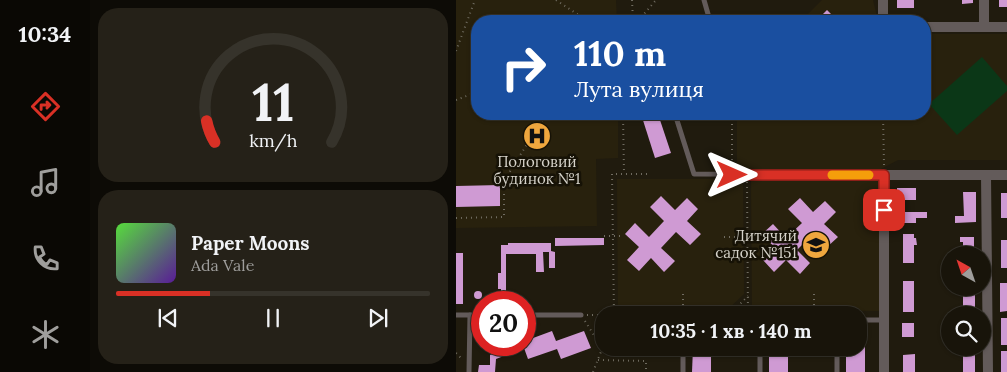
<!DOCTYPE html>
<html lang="uk">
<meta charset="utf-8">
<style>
body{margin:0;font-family:Lora,serif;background:#252118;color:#f1f3f6;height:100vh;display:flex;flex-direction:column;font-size:19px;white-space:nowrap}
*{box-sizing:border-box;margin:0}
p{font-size:16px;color:#9f9e9c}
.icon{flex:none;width:28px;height:28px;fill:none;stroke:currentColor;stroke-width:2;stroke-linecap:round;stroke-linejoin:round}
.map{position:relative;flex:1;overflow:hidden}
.drawer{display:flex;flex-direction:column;gap:8px;padding:8px;background:#0d0b06;width:366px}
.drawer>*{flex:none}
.banner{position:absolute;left:15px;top:15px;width:460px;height:105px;border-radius:20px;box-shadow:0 1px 4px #0004,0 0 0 1px #36332b;background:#1a4fa0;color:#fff;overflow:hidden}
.needle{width:32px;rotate:320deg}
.tools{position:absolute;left:485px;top:246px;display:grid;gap:10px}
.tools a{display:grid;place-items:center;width:50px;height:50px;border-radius:50%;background:#18140a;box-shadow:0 1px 4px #0004,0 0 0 1px #36332b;font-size:25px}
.speed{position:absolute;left:15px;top:291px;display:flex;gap:10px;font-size:25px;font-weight:700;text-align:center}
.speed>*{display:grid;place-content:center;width:65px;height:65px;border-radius:50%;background:#18140a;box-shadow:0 1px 4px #0004,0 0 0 1px #36332b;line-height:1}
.speed .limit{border:8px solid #d22;background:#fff;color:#111}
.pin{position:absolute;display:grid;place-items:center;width:42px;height:42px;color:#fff;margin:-21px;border-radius:10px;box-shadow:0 2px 8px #0006}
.me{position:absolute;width:55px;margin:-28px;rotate:90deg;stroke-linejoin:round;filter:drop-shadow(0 0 4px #0008)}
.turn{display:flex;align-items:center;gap:18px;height:105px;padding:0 20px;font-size:22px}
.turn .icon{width:65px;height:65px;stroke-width:2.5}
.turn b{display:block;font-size:35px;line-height:42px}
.drawer .widget{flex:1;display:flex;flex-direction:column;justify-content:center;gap:8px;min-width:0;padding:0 18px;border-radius:20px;background:#252118}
.drawer .dial{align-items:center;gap:0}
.dial svg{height:130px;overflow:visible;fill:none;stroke:#36332b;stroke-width:7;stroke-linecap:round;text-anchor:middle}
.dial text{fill:#f1f3f6;stroke:none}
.song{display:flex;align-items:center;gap:15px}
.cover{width:60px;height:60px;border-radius:8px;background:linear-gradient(135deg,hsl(110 70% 55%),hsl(270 70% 35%))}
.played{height:5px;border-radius:2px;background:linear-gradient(90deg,#d93025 30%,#36332b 30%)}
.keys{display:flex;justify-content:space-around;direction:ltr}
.trip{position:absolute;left:139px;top:306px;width:272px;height:50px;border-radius:20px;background:#18140a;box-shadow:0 1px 4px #0004,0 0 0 1px #36332b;font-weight:700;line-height:50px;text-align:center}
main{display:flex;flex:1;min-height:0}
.dock{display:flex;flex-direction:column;width:90px;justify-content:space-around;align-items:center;background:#0a0804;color:#9f9e9c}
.dock .icon{width:35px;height:35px}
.dock .on{color:#d93025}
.dock b{font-size:22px;color:#f1f3f6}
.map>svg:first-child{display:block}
</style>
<main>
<nav class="dock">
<b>10:34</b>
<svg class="icon on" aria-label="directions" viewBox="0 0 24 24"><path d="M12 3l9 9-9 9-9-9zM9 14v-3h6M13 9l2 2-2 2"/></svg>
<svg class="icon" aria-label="music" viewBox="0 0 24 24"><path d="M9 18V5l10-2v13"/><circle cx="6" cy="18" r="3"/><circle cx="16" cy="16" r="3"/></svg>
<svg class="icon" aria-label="phone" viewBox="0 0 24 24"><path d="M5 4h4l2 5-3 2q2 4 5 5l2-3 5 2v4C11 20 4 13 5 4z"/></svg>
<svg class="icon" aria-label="climate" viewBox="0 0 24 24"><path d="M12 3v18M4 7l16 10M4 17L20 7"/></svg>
</nav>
<section class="drawer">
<div class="widget dial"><svg viewBox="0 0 100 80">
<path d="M14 69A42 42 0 1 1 86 69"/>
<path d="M14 69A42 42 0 0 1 9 56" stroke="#d93025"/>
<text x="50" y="56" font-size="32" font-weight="700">11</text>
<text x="50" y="72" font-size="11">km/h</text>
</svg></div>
<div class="widget">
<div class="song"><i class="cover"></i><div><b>Paper Moons</b><p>Ada Vale</p></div></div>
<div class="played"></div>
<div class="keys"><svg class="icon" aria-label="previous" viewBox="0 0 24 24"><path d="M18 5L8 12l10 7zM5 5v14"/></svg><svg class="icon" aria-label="pause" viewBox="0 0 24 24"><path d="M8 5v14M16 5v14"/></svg><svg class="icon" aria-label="next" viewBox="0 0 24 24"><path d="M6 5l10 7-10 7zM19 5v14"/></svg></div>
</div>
</section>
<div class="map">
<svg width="551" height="372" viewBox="0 0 551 372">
<rect width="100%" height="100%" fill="#201b0e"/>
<g fill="#28210d">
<path d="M 0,0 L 160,0 L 161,21 L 21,21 L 21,114 L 162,114 L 162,158 L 140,159 L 141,226 L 0,228 Z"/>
<path d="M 366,0 L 417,0 L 422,21 L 345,21 Z"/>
<path d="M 469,34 L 551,34 L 551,160 L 442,160 L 423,170 L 281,170 L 281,114 L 469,114 Z"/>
<path d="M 161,179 L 287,179 L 288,294 L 271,310 L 162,310 Z"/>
<path d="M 295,179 L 423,179 L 424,311 L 296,310 Z"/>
</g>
<path fill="#0b3717" d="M 526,57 L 551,86 L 551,91 L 501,135 L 473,104 Z"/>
<g fill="#cf9ad3">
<rect x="441" y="0" width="17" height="8"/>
<path d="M 506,0 L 517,0 L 517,3 L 506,4 Z"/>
<rect x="543" y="0" width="8" height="7"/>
<path d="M 371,10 L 382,21 L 360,21 Z"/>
<path d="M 185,114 L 202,114 L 215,153 L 199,158 Z"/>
<path d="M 44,185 L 44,206 L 0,207 L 0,186 Z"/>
<rect x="441" y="188" width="19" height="12"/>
<path d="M 507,192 L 520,192 L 520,222 L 499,223 L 499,216 L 508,216 Z"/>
<rect x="545" y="193" width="6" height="25"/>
<path d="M 205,196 L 219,210 L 231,198 L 242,209 L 231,221 L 245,234 L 234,245 L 220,232 L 205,248 L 219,261 L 208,272 L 195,258 L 183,271 L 171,260 L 183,247 L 169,234 L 179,223 L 193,237 L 208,221 L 194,207 Z"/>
<path d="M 344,198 L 357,212 L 369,201 L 380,212 L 368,224 L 382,237 L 370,248 L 357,234 L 341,250 L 354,263 L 344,274 L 330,260 L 318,272 L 307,260 L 319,248 L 306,234 L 317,224 L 330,238 L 346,223 L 332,209 Z"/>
<path d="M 448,212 L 471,212 L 471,218 L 460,218 L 460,223 L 448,223 Z"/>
<path d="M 447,234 L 458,234 L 458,238 L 460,238 L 461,245 L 458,245 L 458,263 L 447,263 Z"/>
<path d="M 504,237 L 518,237 L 518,255 L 507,255 L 507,242 L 504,242 Z"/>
<path d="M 99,238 L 148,238 L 148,245 L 99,246 Z"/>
<rect x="545" y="240" width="6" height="28"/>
<path d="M 52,243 L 95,243 L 95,251 L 99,252 L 99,268 L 93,268 L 93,252 L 87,252 L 88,272 L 80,272 L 80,254 L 50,254 L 50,297 L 45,297 L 45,289 L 42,289 L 42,273 L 45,273 L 45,245 L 52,245 Z"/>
<rect x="0" y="253" width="7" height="51"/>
<rect x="447" y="281" width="11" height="31"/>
<path d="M 544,283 L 551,283 L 551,311 L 544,312 Z"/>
<path d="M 501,288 L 519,288 L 519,315 L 507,315 L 507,291 L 501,291 Z"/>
<circle cx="22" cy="295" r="4"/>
<rect x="545" y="318" width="6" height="27"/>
<rect x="446" y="323" width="12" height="14"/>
<path d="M 96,331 L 100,341 L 128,331 L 135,348 L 105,359 L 101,349 L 72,359 L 68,348 L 40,359 L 39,372 L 22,372 L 23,365 L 34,365 L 34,355 L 38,353 L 35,345 L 69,345 L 69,341 Z"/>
<path d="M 402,332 L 409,332 L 409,372 L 390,372 L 390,348 L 402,348 Z"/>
<path d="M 237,348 L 255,348 L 255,372 L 236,372 Z"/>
<rect x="313" y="348" width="19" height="24"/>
<rect x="545" y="351" width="6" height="21"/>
<path d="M 459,354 L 459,372 L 447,372 L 447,355 Z"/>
<rect x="507" y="355" width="12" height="17"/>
</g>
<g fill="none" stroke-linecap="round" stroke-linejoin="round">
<g stroke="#706c61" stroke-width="2" stroke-dasharray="1 4" stroke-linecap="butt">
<path d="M 100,0 L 130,20 L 130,21"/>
<path d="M 176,0 L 177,21"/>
<path d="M 182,21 L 200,0"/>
<path d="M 0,51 L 19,0"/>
<path d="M 0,100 L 21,92"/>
<path d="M 167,114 L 168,174"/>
<path d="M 276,114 L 276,169"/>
<path d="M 427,114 L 428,165"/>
<path d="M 291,182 L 292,315"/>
<path d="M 0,218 L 48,217 L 48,181 L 90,114"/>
<path d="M 148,236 L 165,236"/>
<path d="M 268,237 L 292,237"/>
<path d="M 274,314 L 292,296"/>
<path d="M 131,315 L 361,315"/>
<path d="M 158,315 L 156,174 L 194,174"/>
<path d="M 227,315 L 227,292"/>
<path d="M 358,315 L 358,291"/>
<path d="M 129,321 L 146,348"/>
<path d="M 0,353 L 7,360"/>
<path d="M 142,360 L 190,361 L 190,372"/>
<path d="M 137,372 L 148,344"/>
</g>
<g stroke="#635b5a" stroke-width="5">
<path d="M 248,0 L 254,21"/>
<path d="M 219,114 L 238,174 L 428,175"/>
<path d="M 0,315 L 26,315"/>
<path d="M 69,315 L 125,315"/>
<path d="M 402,320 L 428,320"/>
<path d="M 13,372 L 14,315"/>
<path d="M 227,372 L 227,348"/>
<path d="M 304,372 L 304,348"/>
<path d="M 381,372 L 381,348"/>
</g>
<g stroke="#635b5a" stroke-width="10">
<path d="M 427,0 L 427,21"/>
<path d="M 528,0 L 528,27"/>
<path d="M 469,27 L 551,27"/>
<path d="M 530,175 L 532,372"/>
<path d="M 428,372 L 428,175 L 551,175"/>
</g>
</g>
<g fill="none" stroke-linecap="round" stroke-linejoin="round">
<g stroke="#8d1f18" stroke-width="12">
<path id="route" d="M 276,175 L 428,175 L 428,210"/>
</g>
<use href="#route" stroke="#d93025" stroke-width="9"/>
<path stroke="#f59e0b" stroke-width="9" d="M 376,175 L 413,175"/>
</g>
<defs>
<g id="hospital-disc" transform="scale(1.4375)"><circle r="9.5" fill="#efa73e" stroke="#161206"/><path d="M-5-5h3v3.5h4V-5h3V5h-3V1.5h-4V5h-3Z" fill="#111"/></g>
<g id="school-disc" transform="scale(1.4375)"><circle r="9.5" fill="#efa73e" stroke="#161206"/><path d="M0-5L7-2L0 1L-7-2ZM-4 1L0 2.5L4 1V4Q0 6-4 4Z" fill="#111"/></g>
</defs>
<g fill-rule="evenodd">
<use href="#hospital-disc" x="81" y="136"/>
<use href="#school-disc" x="360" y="245"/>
</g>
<g text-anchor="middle" stroke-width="5" stroke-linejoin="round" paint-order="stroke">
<g font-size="15" fill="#d6d3ca" stroke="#161206">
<text x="81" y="167">Пологовий<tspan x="81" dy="17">будинок №1</tspan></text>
<text x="341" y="241" text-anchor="end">Дитячий<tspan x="341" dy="17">садок №151</tspan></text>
</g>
</g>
</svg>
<div class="tools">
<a><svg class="needle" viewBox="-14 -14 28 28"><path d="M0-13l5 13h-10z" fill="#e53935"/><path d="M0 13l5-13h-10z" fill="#9f9e9c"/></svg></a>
<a><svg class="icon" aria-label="search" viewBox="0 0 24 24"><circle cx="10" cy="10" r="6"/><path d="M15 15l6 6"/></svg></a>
</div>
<div class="speed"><div class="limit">20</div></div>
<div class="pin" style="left:428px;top:210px;background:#d93025"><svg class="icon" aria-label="arrive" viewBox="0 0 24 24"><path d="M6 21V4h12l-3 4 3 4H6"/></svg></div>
<svg class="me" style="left:276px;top:175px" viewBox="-20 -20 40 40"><path d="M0-17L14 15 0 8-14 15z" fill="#d93025" stroke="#fff" stroke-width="4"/></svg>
<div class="trip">10:35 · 1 хв · 140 m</div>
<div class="banner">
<div class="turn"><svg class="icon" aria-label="right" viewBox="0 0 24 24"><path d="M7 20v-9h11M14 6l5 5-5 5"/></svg><div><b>110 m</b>Лута вулиця</div></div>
</div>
</div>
</main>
